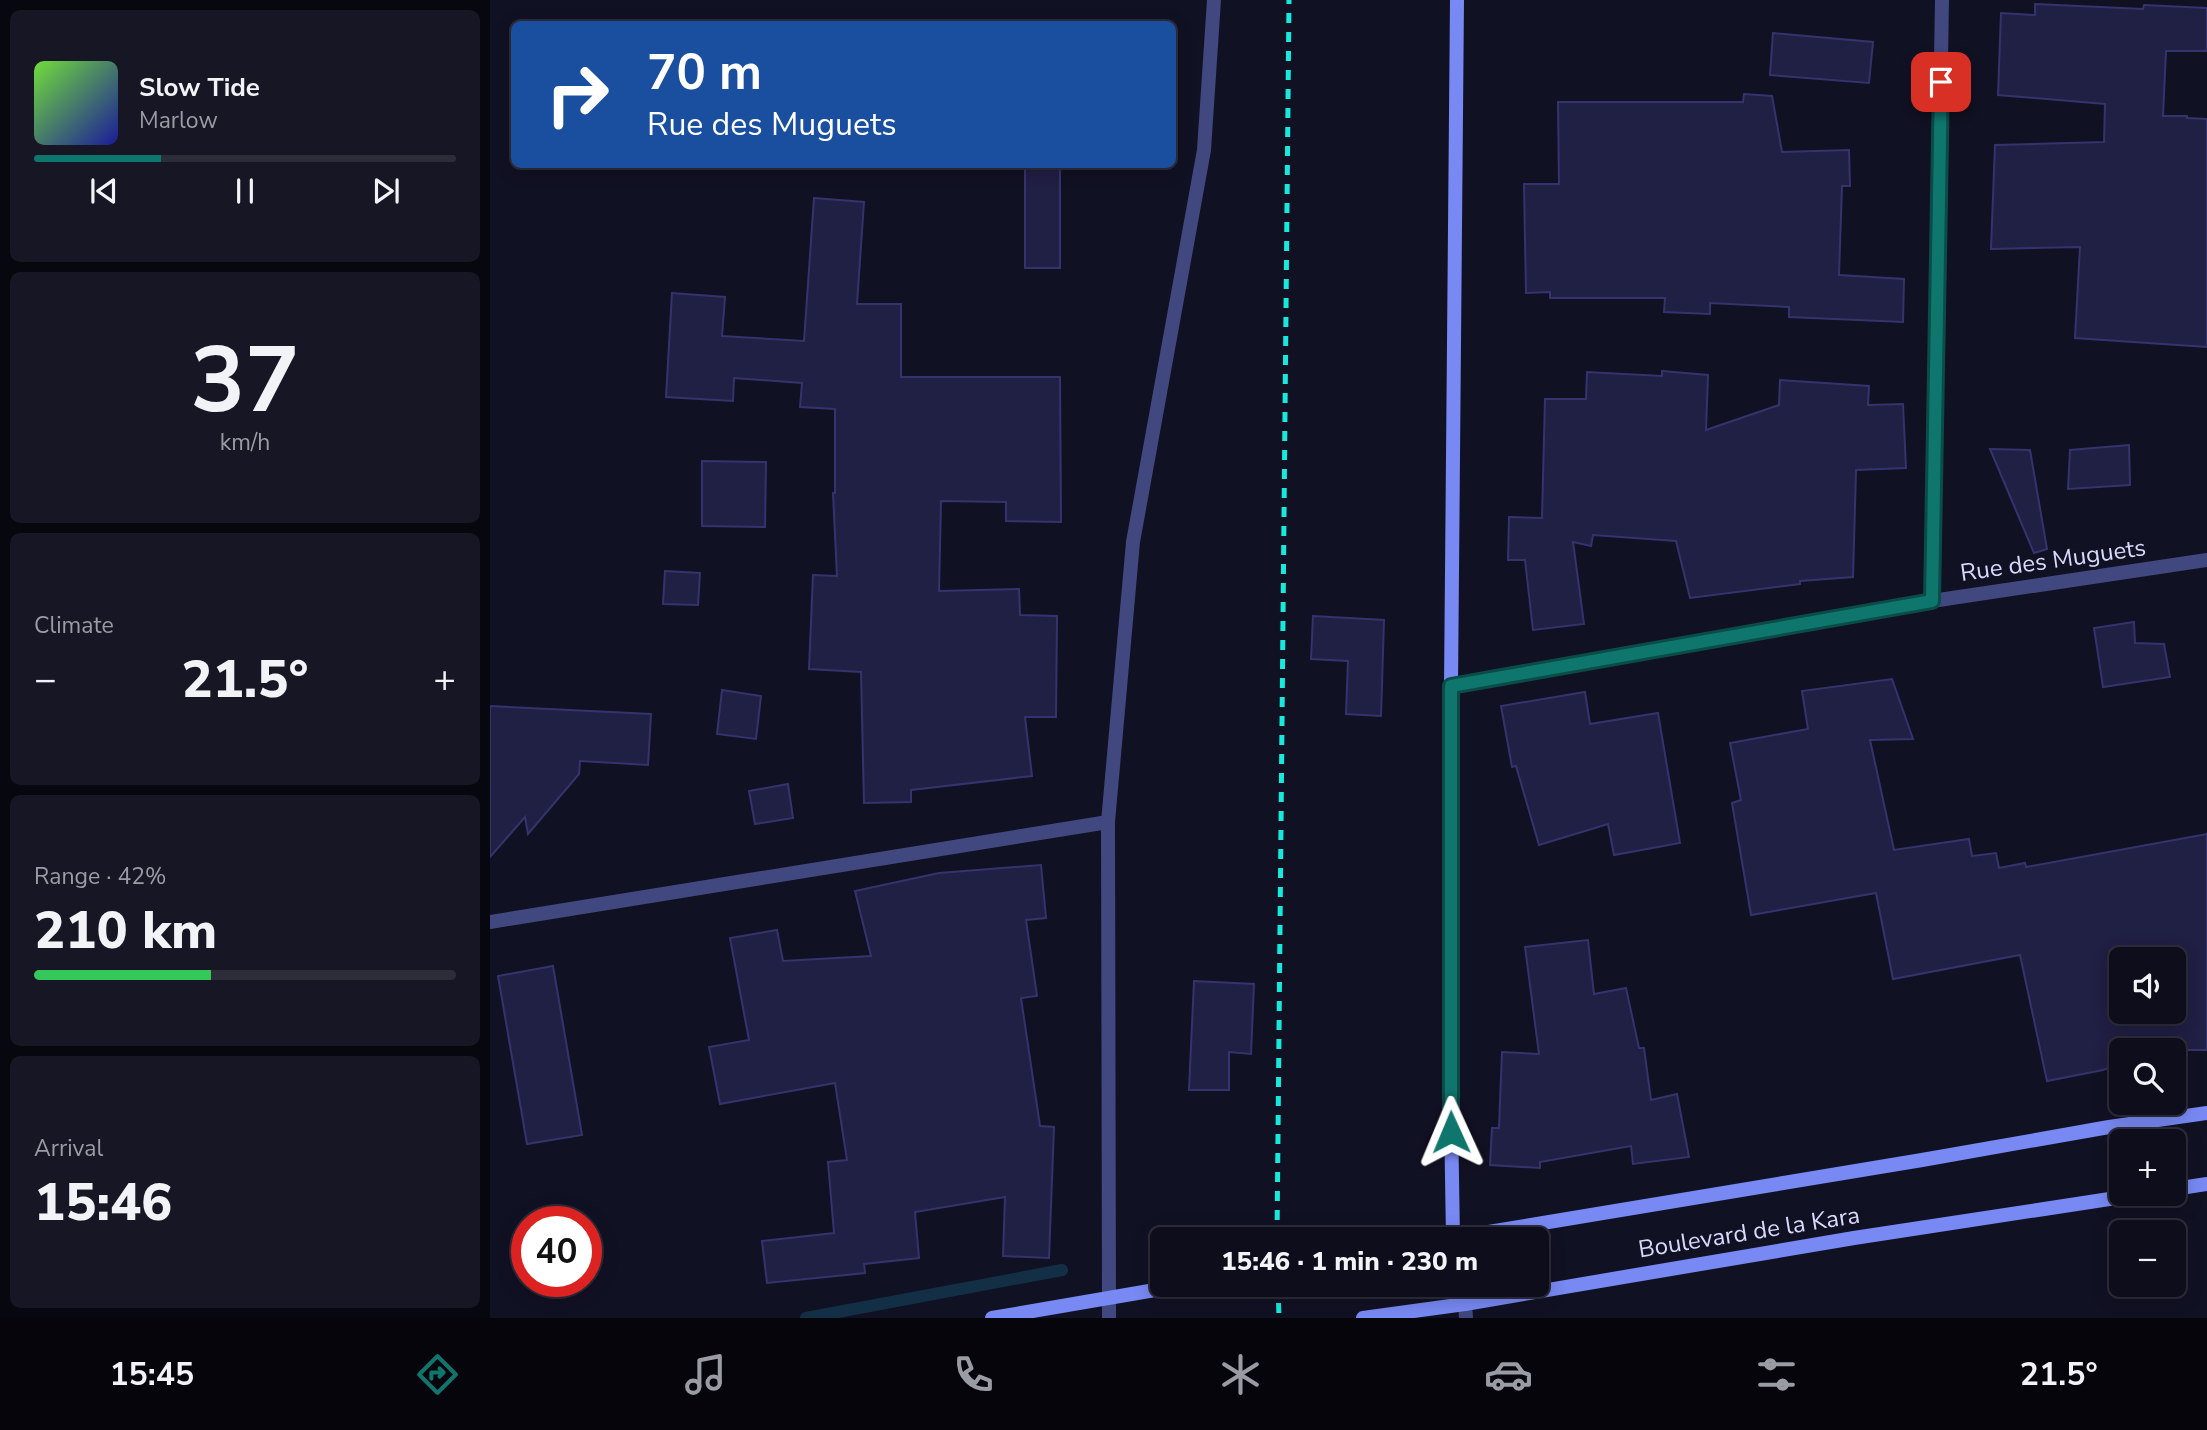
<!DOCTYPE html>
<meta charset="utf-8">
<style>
body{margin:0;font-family:"Nunito Sans",sans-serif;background:#161624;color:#f1f3f6;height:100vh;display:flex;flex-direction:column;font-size:26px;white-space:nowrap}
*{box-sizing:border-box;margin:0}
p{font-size:23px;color:#9a9ca3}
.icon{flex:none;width:38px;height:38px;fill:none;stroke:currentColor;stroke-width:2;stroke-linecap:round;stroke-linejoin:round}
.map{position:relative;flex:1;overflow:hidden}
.panel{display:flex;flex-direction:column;gap:10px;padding:10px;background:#07070f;width:490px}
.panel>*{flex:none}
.guide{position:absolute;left:21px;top:21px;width:665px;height:147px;border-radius:10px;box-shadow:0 4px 18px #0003,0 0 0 2px #2d2d3a;background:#1a4fa0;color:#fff;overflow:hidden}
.buttons{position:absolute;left:1619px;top:947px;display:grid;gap:14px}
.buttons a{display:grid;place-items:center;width:77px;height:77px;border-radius:10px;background:#0d0d1b;box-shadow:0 4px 18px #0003,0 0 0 2px #2d2d3a;font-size:35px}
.speed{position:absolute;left:21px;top:1206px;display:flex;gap:14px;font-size:35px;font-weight:700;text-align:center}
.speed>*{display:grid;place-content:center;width:91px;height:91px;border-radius:50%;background:#0d0d1b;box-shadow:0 4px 18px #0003,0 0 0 2px #2d2d3a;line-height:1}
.speed .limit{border:10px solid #d22;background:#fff;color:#111}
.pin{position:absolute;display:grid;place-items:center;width:60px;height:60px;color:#fff;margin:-30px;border-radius:14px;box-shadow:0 4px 10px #0006}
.me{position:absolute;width:77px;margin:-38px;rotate:359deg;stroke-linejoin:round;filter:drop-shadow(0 0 5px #0008)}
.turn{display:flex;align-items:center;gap:24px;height:147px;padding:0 21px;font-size:32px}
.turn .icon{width:91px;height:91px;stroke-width:2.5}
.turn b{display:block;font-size:49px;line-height:60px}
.big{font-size:52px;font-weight:800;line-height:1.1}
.panel .card{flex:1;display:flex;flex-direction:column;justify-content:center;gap:10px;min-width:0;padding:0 24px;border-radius:10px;background:#161624}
.panel .dial{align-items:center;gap:0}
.dial b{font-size:91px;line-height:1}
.song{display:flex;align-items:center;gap:21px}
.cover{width:84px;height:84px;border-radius:10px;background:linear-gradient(135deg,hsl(100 70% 55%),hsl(240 70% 35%))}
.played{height:7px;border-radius:4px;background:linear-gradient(90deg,#0f766e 30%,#2d2d3a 30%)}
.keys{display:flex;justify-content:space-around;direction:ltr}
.heat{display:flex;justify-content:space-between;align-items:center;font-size:38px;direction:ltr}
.charge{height:10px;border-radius:5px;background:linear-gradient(90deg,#34c759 42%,#2d2d3a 0)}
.trip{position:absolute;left:660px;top:1227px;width:399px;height:70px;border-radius:10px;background:#0d0d1b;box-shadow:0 4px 18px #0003,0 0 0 2px #2d2d3a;font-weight:800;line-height:70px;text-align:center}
.menu{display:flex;height:112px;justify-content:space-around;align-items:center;background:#05050b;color:#9a9ca3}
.menu .icon{width:49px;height:49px}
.menu .current{color:#0f766e}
.menu b{font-size:32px;color:#f1f3f6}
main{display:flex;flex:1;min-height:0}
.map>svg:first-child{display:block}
</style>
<main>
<section class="panel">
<div class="card">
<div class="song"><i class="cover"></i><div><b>Slow Tide</b><p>Marlow</p></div></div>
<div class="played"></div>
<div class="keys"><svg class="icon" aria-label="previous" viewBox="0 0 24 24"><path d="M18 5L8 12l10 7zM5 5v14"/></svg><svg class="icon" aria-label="pause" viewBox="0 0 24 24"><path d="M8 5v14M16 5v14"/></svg><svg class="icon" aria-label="next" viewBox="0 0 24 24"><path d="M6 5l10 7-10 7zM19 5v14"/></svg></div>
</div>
<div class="card dial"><b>37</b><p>km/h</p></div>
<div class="card"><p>Climate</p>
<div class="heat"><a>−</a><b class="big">21.5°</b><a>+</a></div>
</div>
<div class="card"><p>Range · 42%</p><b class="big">210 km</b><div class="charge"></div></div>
<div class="card"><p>Arrival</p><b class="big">15:46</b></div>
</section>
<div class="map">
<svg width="1717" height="1318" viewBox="0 0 1717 1318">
<rect width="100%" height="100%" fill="#111124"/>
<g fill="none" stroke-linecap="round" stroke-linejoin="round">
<path stroke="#132f46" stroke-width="12" d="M 316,1318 L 572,1270"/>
</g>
<g fill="#201f44" stroke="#35336d" stroke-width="2" fill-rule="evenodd">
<path d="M 1545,4 L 1653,9 L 1654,5 L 1717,8 L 1717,51 L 1676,51 L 1673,116 L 1697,116 L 1697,118 L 1717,119 L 1717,347 L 1585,338 L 1590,247 L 1501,249 L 1505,145 L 1614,142 L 1615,104 L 1508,95 L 1511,13 L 1545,15 Z"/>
<path d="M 1283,33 L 1383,42 L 1379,83 L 1280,75 Z"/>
<path d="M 1254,94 L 1282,96 L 1292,152 L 1359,150 L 1360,186 L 1352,186 L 1349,275 L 1414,279 L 1413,322 L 1299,317 L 1299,307 L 1220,303 L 1220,314 L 1174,312 L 1175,298 L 1060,298 L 1060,292 L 1036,293 L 1034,184 L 1069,184 L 1068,102 L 1253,102 Z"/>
<rect x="535" y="164" width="35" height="104"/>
<path d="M 324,198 L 374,202 L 367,304 L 411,304 L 411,377 L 570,377 L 571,522 L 516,521 L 516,502 L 451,501 L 449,591 L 529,589 L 530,615 L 567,616 L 566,717 L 535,717 L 542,776 L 421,790 L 421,802 L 374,803 L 371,672 L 319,669 L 323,575 L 347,576 L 343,493 L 345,493 L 345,409 L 310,407 L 312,383 L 244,378 L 243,401 L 176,397 L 182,293 L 235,297 L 232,336 L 314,341 Z"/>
<path d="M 1172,371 L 1218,375 L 1216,430 L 1289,405 L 1290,380 L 1379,386 L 1378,405 L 1413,404 L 1416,468 L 1366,470 L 1363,577 L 1310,581 L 1310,584 L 1200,598 L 1186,541 L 1103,535 L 1101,546 L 1083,542 L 1094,624 L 1043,630 L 1035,560 L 1018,560 L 1019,517 L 1052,518 L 1055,399 L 1096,399 L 1097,372 L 1172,376 Z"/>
<path d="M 1639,445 L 1640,485 L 1578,489 L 1580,450 Z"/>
<path d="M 1500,449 L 1540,450 L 1557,549 L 1544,553 Z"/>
<path d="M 212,461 L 276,462 L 275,527 L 212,526 Z"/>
<path d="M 175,571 L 210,573 L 208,605 L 173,604 Z"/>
<path d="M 823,616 L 894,620 L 891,716 L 856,714 L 858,661 L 821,659 Z"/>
<path d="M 1644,622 L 1645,643 L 1674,644 L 1680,677 L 1613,687 L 1604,628 Z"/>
<path d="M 1402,679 L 1423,739 L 1380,740 L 1404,850 L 1479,839 L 1482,856 L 1506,853 L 1509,868 L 1535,863 L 1536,867 L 1717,834 L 1717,1050 L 1631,1050 L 1631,1064 L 1613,1070 L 1557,1081 L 1530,955 L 1403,979 L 1386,893 L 1261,915 L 1242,803 L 1251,800 L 1240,743 L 1318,729 L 1312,691 ZM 1631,959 L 1684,959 L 1684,1012 L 1631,1012 Z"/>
<path d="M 232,690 L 271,696 L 266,739 L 227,734 Z"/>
<path d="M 1095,692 L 1100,724 L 1168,713 L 1190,843 L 1124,855 L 1118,824 L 1049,845 L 1026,766 L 1022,767 L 1011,706 Z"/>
<path d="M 0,706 L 161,714 L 158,765 L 90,761 L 89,774 L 38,834 L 35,817 L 0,857 Z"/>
<path d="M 298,784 L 303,818 L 265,824 L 259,791 Z"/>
<path d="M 551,865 L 556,918 L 536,920 L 547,996 L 531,998 L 550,1126 L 564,1127 L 559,1258 L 513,1256 L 515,1197 L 425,1212 L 429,1258 L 374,1264 L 375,1273 L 277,1283 L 272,1241 L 344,1233 L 338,1162 L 357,1160 L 345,1083 L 230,1104 L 219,1047 L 259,1040 L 240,938 L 287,930 L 293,961 L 381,956 L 365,891 L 449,873 Z"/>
<path d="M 1098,940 L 1104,994 L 1136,988 L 1149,1048 L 1154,1048 L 1161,1100 L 1187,1094 L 1199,1157 L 1143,1164 L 1141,1146 L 1050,1162 L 1050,1168 L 1000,1165 L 1002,1128 L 1009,1128 L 1012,1052 L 1049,1054 L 1035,947 Z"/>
<path d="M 63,966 L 92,1135 L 37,1144 L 8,976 Z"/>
<path d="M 704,981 L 764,984 L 761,1054 L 739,1052 L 739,1090 L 699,1090 Z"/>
</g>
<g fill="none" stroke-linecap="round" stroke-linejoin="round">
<g stroke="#40487f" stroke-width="14">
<path d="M 1442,601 L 1452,0"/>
<path d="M 961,686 L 1442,601 L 1717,560"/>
<path d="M 0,922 L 618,822"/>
<path d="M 975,1304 L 976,1318"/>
<path d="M 619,1318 L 618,822 L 643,542 L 714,150 L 724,0"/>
</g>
<g stroke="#7889f3" stroke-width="14">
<path d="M 1684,1189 L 1717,1184"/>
<path d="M 956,1239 L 1432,1160 L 1619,1127 L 1717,1113"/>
<path d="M 963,1239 L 960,1053 L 961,686 L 967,0"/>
<path d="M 972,1284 L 975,1304"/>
<path d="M 502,1318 L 700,1284"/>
<path d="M 873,1318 L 975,1304 L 1364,1238 L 1652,1194"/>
</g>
<g stroke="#16eadc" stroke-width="5" stroke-dasharray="10 9" stroke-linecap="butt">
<path d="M 787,1239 L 799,0"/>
<path d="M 788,1284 L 789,1318"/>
</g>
</g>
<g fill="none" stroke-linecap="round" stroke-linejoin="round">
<g stroke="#0a4d48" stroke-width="18">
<path id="route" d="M 961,1132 L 961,686 L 1442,601 L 1451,82"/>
</g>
<use href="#route" stroke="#0f766e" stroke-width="12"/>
</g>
<g text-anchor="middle" stroke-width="6" stroke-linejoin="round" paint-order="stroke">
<g font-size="24" fill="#d8dafb" stroke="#111124">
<text transform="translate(1563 560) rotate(-8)" y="8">Rue des Muguets</text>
<text transform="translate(1259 1232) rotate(-9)" y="8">Boulevard de la Kara</text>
</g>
</g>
</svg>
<div class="buttons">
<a><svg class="icon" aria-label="sound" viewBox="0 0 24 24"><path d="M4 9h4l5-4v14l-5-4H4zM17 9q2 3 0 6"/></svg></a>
<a><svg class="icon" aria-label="search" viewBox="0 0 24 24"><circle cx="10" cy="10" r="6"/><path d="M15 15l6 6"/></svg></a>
<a>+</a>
<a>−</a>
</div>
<div class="speed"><div class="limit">40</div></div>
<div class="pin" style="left:1451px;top:82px;background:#d93025"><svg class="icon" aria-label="arrive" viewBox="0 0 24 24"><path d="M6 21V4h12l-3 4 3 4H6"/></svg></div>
<svg class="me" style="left:961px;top:1132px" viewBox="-20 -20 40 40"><path d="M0-17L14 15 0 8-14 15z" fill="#0f766e" stroke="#fff" stroke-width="4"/></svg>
<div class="trip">15:46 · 1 min · 230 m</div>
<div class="guide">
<div class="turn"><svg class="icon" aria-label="right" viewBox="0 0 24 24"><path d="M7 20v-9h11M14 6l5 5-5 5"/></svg><div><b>70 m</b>Rue des Muguets</div></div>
</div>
</div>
</main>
<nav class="menu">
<b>15:45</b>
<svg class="icon current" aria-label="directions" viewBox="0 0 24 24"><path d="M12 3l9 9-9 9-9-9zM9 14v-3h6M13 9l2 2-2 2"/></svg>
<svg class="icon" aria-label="music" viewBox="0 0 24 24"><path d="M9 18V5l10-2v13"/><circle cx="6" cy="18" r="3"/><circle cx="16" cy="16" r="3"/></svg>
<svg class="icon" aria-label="phone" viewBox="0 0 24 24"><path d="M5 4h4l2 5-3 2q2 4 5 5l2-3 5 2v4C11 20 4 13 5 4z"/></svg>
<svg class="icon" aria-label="climate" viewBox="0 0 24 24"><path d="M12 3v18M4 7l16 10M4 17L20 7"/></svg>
<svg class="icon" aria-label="car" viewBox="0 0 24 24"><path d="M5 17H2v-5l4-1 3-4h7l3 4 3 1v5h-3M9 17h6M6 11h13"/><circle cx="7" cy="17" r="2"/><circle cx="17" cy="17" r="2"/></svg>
<svg class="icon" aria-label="filters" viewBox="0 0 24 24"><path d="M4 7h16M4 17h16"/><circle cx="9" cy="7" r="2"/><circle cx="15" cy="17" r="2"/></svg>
<b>21.5°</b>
</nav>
